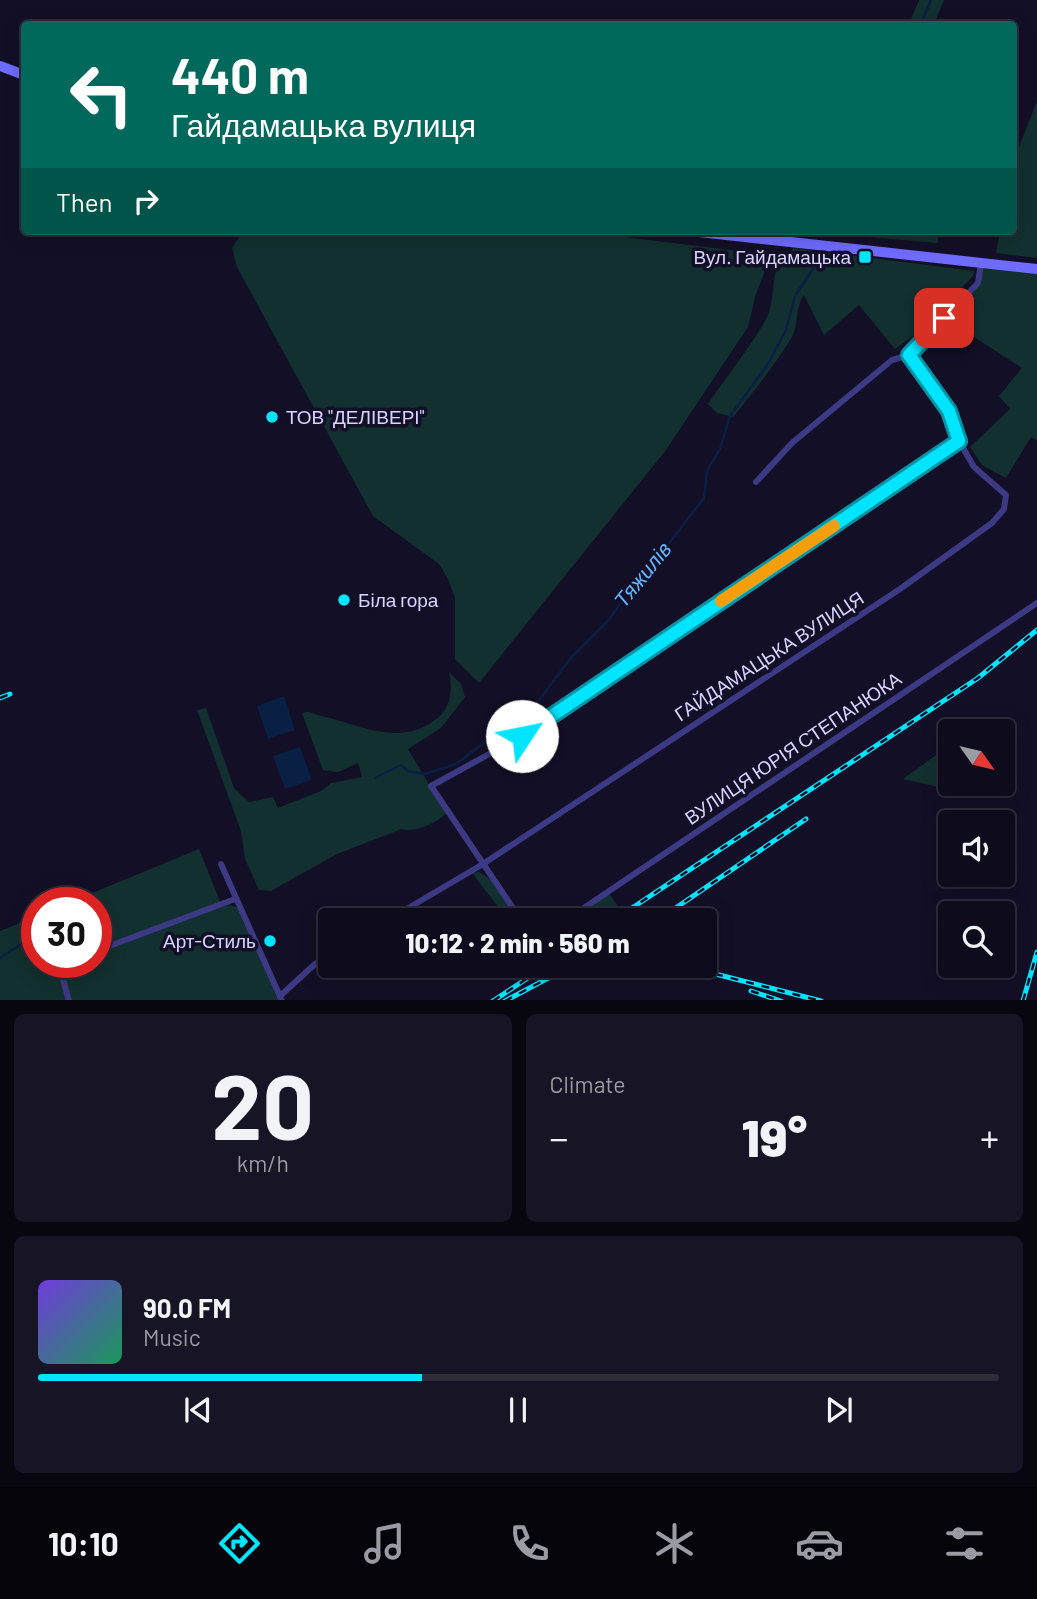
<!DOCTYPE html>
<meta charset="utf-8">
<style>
body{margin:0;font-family:Barlow,sans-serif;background:#171425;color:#f1f3f6;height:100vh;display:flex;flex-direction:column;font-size:26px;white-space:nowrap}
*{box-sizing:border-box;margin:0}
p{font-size:23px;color:#9b9ba3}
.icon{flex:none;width:38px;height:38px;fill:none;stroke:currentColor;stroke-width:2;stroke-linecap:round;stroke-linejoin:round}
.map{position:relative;height:1000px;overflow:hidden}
.details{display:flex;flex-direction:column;gap:14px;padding:14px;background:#08060f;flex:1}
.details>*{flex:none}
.top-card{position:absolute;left:21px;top:21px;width:996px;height:214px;border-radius:7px;box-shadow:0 4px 18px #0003,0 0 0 2px #2e2b3b;background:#00695c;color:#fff;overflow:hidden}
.needle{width:46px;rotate:124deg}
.buttons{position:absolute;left:938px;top:719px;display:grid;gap:14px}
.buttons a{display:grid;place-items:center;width:77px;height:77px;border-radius:7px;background:#0e0b1c;box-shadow:0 4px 18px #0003,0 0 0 2px #2e2b3b;font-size:35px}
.speed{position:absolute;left:21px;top:887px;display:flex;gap:14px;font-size:35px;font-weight:700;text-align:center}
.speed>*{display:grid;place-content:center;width:91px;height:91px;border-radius:50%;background:#0e0b1c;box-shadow:0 4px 18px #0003,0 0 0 2px #2e2b3b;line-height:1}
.speed .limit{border:10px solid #d22;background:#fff;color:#111}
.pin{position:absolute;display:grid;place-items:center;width:60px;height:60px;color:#fff;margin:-30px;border-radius:14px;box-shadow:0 4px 10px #0006}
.me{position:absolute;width:77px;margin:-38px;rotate:56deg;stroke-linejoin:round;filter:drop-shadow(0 0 5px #0008)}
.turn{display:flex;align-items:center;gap:24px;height:147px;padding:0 35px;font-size:32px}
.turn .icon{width:91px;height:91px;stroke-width:2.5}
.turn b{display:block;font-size:49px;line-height:60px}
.then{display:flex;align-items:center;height:66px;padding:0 35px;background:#0003;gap:14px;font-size:26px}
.big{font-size:52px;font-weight:800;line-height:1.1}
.details .card{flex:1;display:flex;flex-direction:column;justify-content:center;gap:10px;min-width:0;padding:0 24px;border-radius:10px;background:#171425}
.details .dial{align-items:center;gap:0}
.dial b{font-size:91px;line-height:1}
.song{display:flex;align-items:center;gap:21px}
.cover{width:84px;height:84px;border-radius:10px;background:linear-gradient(135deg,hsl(260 70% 55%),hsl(150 70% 35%))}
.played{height:7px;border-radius:4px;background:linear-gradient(90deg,#00e5ff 40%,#2e2b3b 40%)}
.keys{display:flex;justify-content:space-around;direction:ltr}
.heat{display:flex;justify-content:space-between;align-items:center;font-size:38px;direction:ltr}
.details .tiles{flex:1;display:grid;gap:14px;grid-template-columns:1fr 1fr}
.card:last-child{grid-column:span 2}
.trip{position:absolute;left:318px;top:908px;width:399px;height:70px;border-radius:7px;background:#0e0b1c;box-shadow:0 4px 18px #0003,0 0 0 2px #2e2b3b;font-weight:800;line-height:70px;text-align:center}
.tab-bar{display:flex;height:112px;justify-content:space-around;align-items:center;background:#06040b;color:#9b9ba3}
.tab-bar .icon{width:49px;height:49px}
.tab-bar .current{color:#00e5ff}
.tab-bar b{font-size:32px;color:#f1f3f6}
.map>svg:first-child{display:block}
</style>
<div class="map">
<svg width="1037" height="1001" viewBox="0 0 1037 1001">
<rect width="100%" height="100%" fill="#130f26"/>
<g fill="#12302f">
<path d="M 919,0 L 944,0 L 934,24 L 909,24 Z"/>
<path d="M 1037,101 L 1037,258 L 996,253 L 1000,231 L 1013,231 L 1013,162 Z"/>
<path d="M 243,231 L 577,231 L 771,255 L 756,294 L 748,327 L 666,450 L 479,683 L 455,659 L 455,598 L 448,579 L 439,564 L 373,516 L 237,267 L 232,248 Z"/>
<path d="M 849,231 L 939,231 L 938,243 L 868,237 Z"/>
<path d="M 794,248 L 974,271 L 973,276 L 919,332 L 895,349 L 859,305 L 824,335 L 804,295 C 795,307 799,324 792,337 C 775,365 754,391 733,417 L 717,413 L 708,404 C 721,384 763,331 769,312 C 777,287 768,265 794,248 Z"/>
<path d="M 981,263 L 1037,269 L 1037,440 L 1031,437 L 1006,478 L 982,465 L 970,447 L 1010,409 L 999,396 L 1022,368 L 945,318 L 978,283 Z"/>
<path d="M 449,672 L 461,684 L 465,697 L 441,728 L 408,749 L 446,813 C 437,823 415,833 402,829 L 337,854 L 271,891 L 259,890 L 245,859 L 241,831 L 197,710 L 206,708 L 234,788 L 249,802 L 273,797 L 278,808 L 321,791 L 331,783 L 362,777 L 358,763 L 338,772 L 323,770 L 302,713 C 309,710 314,714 322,716 C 360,725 400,747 435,720 C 451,709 453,690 449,672 Z"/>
<path d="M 950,745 L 950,784 L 978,784 L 974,795 L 903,779 Z"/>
<path d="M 199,849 L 221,904 L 238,907 L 282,1001 L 0,1001 L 0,931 L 37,916 L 37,962 L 96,962 L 96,903 L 68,903 Z"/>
<path d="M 479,872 L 490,879 L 519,920 L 508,920 L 472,873 Z"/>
<path d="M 609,893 L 622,913 L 610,920 L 569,920 Z"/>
</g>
<g fill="#0a1f44">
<path d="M 284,696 L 295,730 L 268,739 L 257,706 Z"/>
<path d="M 300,747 L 312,780 L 285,789 L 273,756 Z"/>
</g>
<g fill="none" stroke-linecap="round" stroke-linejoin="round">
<g stroke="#0a1f44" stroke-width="2.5">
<path d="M 921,24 L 931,0"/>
<path d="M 375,778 L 401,765 L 408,771 L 425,774 L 456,764 L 489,739 L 519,727 L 570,659 L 609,620 L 636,580 L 656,560 L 704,498 L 707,471 L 720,449 L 730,416 L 768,364 L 786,330 L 795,296 L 813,269"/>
<path d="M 0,958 L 37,934"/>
</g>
<g stroke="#3d3a85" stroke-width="6">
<path d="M 756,482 L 792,443 L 892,360 L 909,355 L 978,283 L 981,263"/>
<path d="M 221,864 L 282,1001"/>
<path d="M 388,920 L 483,864 L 900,589 L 992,523 L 1004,509 L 1006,495 L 974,467 L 959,441 L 949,411 L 909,355"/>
<path d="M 521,920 L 431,786 L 522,736 L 959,441"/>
<path d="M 566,920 L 1037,603"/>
<path d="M 96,951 L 235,899"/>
<path d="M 67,962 L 61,972 L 69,1001"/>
<path d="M 280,996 L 315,964 L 331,955"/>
</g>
<g stroke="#6f6bff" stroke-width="10">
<path d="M 0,66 L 24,75"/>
<path d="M 690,231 L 1037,269"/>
</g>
<g stroke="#00e5ff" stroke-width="5">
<g id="rail">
<path d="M 0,698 L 10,694"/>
<path d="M 614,920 L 978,678 L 1037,630"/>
<path d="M 658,920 L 806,819"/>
<path d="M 684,966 L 821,1001"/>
<path d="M 563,975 L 594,966"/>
<path d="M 751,991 L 781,1001"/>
<path d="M 493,1001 L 546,966"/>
<path d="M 505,1001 L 571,966"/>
<path d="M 1023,1001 L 1037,952"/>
</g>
</g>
<use href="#rail" stroke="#130f26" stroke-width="2.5" stroke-dasharray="8" stroke-linecap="butt"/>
</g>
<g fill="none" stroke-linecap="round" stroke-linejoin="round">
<g stroke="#0095a6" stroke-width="18">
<path id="route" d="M 522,736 L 959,441 L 949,411 L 909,355 L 944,318"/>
</g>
<use href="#route" stroke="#00e5ff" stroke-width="12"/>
<path stroke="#f59e0b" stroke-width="12" d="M 721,601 L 834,526"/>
</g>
<g fill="#00e5ff" stroke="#130f26" stroke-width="2.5">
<rect x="858" y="250" width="14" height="14" rx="3.5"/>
<circle cx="272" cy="417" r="7"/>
<circle cx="344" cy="600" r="7"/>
<circle cx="270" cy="941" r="7"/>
</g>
<g text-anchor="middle" stroke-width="7" stroke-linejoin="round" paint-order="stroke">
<g font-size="19" fill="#d9d4ff" stroke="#130f26" text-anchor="end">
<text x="851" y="264">Вул. Гайдамацька</text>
<text x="286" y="424" text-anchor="start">ТОВ "ДЕЛІВЕРІ"</text>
<text x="358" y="607" text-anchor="start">Біла гора</text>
<text x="256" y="948">Арт-Стиль</text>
</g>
<g font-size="19" fill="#d9d4ff" stroke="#130f26">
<text transform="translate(769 656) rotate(-33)" y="7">ГАЙДАМАЦЬКА ВУЛИЦЯ</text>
<text transform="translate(793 748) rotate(-34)" y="7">ВУЛИЦЯ ЮРІЯ СТЕПАНЮКА</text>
</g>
<g font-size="21" font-style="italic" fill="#62b6ff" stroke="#130f26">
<text transform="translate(643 575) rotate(-51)" y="7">Тяжилів</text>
</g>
</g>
</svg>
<div class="buttons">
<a><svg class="needle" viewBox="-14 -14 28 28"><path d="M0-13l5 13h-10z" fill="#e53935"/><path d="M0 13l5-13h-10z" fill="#9b9ba3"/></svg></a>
<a><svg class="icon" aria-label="sound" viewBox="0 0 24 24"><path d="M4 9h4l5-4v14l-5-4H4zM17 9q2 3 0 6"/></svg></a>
<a><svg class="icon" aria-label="search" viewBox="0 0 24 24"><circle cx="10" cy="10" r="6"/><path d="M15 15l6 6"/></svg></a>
</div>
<div class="speed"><div class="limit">30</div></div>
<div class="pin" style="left:944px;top:318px;background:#d93025"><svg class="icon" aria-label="arrive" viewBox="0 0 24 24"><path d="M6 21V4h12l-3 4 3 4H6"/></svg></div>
<svg class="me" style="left:522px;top:736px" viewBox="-20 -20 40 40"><circle r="19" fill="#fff"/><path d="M0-13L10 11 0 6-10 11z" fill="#00e5ff"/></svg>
<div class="trip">10:12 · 2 min · 560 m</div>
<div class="top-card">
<div class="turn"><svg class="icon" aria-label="left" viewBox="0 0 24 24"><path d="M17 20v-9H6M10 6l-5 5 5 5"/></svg><div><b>440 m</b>Гайдамацька вулиця</div></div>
<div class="then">Then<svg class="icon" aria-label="right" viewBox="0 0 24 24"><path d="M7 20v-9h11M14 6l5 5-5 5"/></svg></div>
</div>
</div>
<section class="details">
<div class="tiles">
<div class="card dial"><b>20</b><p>km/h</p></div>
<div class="card"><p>Climate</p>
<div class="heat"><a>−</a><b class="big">19°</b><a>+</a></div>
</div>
<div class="card">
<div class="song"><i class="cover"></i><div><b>90.0 FM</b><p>Music</p></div></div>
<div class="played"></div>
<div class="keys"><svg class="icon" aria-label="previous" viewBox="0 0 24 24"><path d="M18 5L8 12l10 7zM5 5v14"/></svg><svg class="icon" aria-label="pause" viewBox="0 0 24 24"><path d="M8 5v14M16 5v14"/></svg><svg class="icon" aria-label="next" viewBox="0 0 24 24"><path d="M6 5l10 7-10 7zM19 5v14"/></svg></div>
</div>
</div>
</section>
<nav class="tab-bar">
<b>10:10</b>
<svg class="icon current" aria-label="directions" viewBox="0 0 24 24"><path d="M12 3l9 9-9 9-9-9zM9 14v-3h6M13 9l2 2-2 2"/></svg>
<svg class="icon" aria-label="music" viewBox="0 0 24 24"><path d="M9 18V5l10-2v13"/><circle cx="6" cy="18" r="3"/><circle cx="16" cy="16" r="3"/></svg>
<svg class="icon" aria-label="phone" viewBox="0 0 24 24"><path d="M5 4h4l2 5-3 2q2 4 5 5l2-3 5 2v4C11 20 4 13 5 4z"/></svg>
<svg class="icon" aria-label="climate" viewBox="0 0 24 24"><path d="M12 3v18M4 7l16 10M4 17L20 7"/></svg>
<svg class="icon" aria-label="car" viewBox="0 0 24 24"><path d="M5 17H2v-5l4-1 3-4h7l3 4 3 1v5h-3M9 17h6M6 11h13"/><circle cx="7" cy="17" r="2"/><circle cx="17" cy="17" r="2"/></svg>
<svg class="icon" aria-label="filters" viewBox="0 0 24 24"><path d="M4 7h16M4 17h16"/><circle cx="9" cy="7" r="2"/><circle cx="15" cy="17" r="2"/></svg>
</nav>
